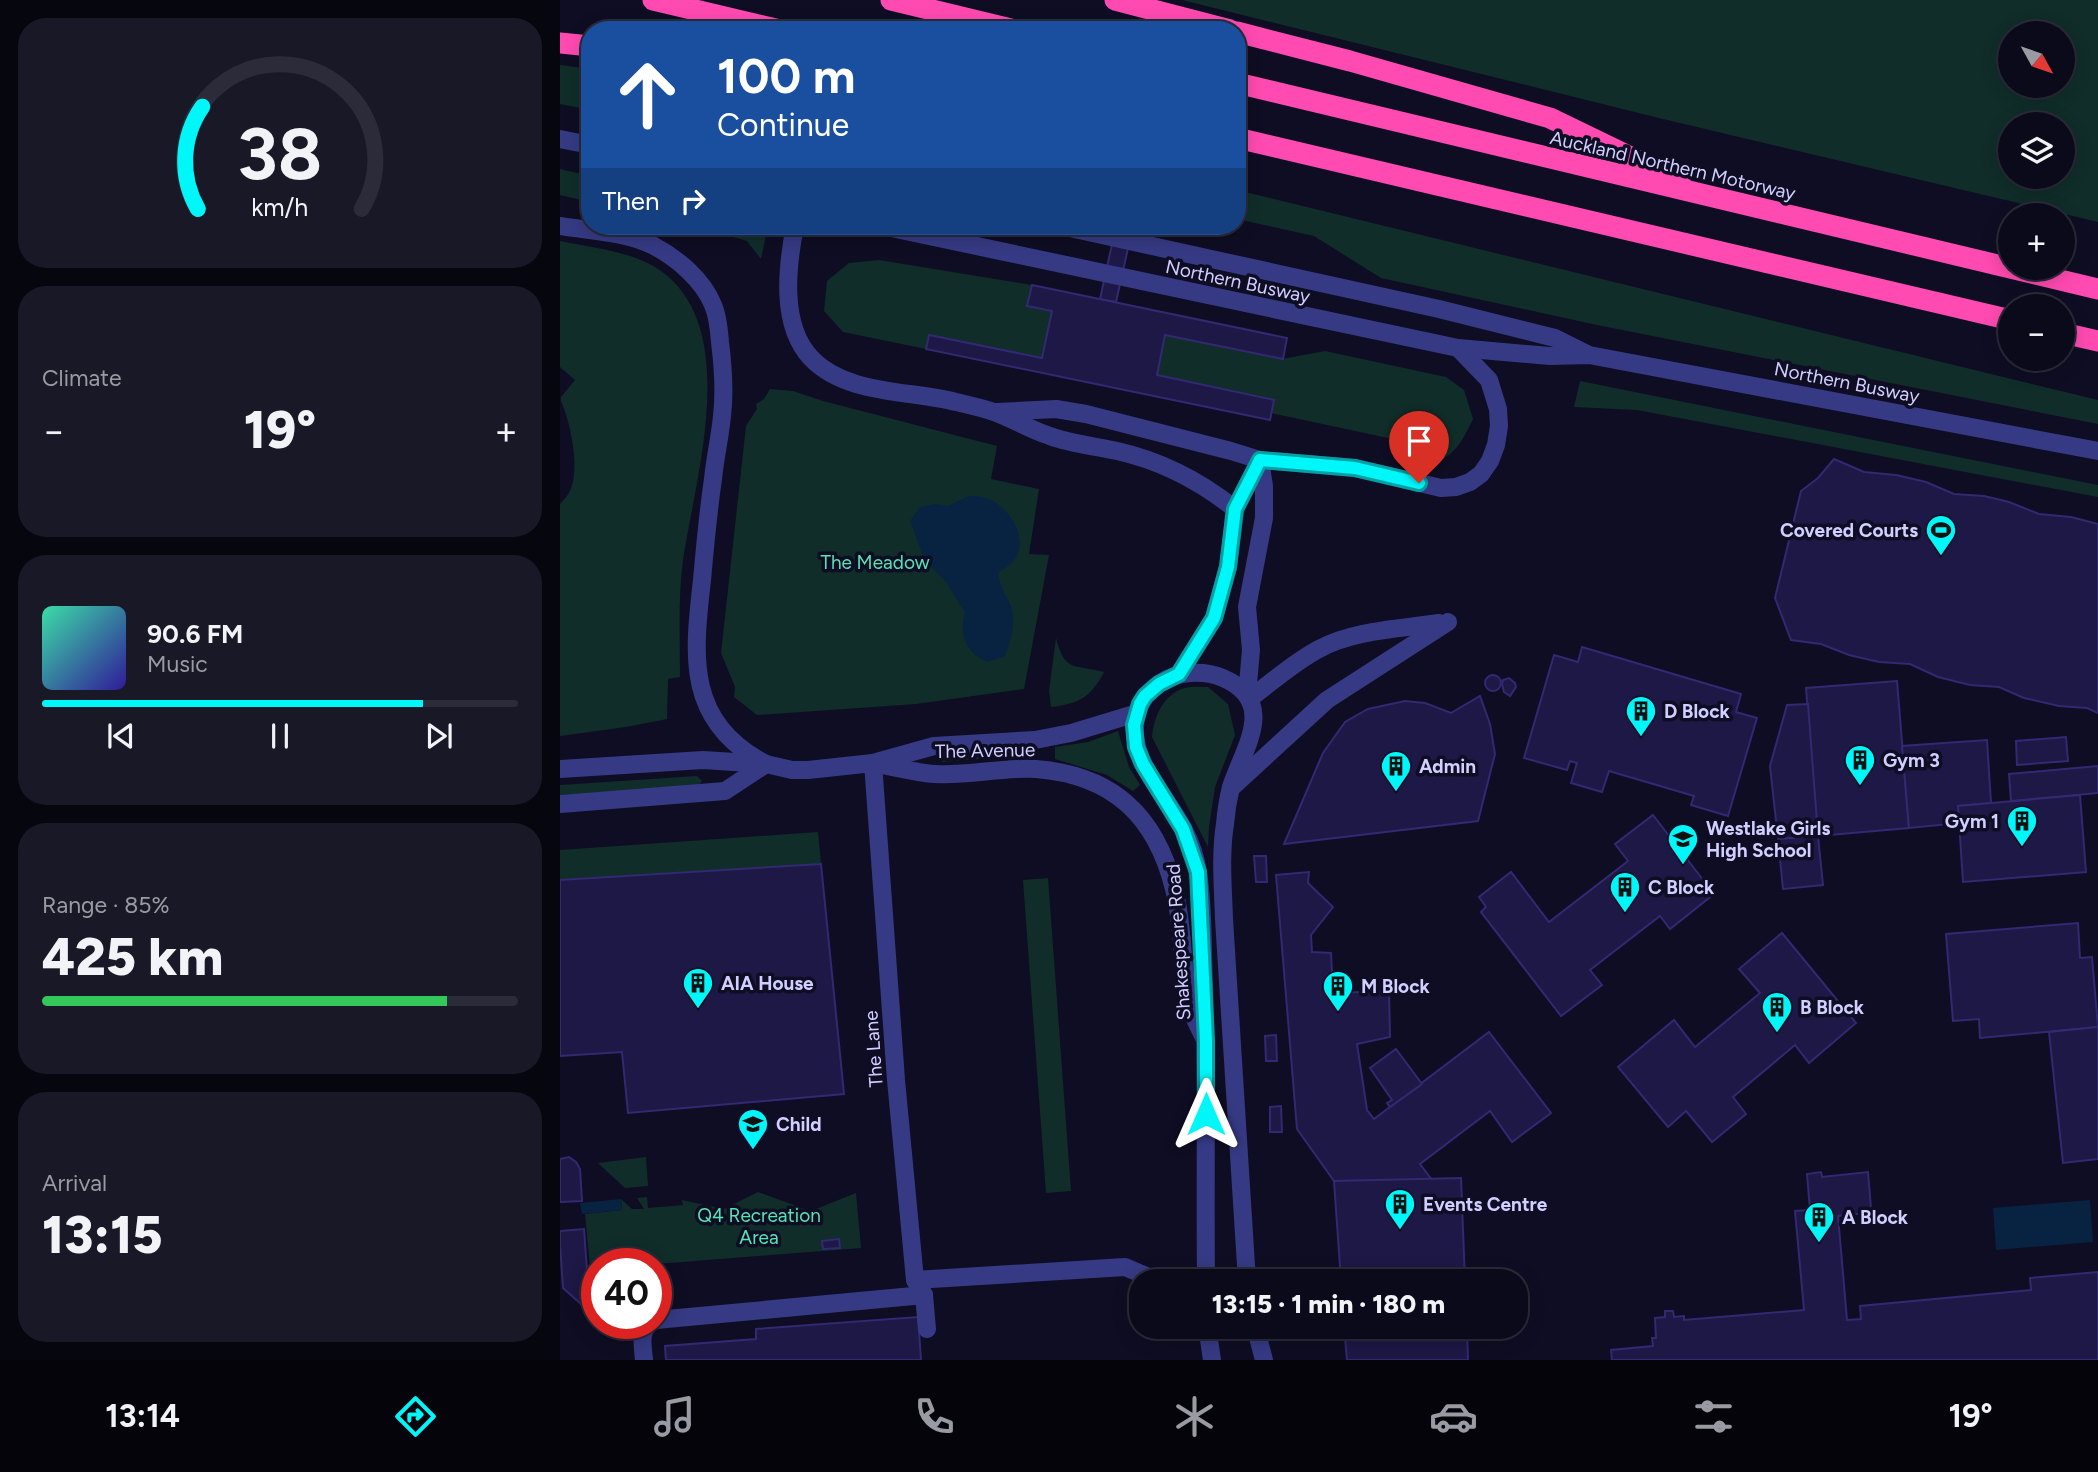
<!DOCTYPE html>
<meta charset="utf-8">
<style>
body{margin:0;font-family:Figtree,sans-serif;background:#191827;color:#f1f3f6;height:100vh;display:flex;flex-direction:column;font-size:26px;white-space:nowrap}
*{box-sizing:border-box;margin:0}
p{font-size:23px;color:#9a9aa2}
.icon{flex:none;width:38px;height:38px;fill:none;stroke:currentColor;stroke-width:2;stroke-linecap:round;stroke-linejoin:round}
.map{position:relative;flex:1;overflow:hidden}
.sheet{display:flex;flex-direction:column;gap:18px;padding:18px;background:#06060e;width:560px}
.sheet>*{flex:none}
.guide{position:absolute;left:21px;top:21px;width:665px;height:214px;border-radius:28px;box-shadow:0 4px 18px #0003,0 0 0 2px #2b2b39;background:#1a4fa0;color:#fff;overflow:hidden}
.needle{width:46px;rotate:130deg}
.tools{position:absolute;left:1438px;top:21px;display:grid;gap:14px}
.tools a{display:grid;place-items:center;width:77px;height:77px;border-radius:50%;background:#0b0a1a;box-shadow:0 4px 18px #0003,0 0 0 2px #2b2b39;font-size:35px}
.speed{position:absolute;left:21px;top:1248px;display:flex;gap:14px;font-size:35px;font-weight:700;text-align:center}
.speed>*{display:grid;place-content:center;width:91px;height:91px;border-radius:50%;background:#0b0a1a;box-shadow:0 4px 18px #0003,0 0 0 2px #2b2b39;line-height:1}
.speed .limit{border:10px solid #d22;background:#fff;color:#111}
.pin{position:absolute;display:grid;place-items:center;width:60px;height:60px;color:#fff;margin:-72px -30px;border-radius:50% 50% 50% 0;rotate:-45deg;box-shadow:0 0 7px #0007}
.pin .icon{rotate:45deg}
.me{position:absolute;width:77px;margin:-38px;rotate:0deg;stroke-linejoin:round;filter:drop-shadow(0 0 5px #0008)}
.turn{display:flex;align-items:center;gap:24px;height:147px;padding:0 21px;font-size:32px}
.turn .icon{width:91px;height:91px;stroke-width:2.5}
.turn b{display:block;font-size:49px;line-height:60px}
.then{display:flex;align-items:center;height:66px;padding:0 21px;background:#0003;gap:14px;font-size:26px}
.big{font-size:52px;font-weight:800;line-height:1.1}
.sheet .card{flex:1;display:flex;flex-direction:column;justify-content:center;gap:10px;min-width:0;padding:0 24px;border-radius:28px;background:#191827}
.sheet .dial{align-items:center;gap:0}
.dial svg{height:182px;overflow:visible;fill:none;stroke:#2b2b39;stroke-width:7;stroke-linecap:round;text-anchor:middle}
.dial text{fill:#f1f3f6;stroke:none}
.song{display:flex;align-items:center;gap:21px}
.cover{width:84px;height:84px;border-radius:10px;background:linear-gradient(135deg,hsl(160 70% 55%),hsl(250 70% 35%))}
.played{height:7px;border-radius:4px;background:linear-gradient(90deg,#00f7fa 80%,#2b2b39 80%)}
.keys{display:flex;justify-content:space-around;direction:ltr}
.heat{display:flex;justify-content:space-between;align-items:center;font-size:38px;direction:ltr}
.charge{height:10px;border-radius:5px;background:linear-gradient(90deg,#34c759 85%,#2b2b39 0)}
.trip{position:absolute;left:569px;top:1269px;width:399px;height:70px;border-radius:28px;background:#0b0a1a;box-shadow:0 4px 18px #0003,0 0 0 2px #2b2b39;font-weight:800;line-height:70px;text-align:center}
.tabs{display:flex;height:112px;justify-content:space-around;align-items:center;background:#04040a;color:#9a9aa2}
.tabs .icon{width:49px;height:49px}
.tabs .on{color:#00f7fa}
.tabs b{font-size:32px;color:#f1f3f6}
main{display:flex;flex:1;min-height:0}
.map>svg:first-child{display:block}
</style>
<main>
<section class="sheet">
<div class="card dial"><svg viewBox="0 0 100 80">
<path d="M14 69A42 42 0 1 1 86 69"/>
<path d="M14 69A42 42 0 0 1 16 24" stroke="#00f7fa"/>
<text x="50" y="56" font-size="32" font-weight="700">38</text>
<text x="50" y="72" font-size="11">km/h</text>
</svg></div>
<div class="card"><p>Climate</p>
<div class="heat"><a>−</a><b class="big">19°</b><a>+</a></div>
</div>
<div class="card">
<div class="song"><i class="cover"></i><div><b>90.6 FM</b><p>Music</p></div></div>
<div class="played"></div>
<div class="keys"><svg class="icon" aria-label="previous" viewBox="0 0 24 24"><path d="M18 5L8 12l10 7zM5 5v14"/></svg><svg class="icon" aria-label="pause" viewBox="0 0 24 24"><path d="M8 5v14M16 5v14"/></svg><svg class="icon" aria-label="next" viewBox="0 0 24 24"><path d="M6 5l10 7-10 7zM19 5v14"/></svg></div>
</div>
<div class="card"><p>Range · 85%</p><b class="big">425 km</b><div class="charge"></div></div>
<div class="card"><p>Arrival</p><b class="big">13:15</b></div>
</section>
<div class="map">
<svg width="1538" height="1360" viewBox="0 0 1538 1360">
<rect width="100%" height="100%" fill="#0f0d23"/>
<g fill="#102d2a" fill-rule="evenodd">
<path d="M 622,0 L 1538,0 L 1538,222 L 1099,118 ZM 1451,33 L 1503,33 L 1503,86 L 1451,86 ZM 1451,124 L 1503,124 L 1503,177 L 1451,177 Z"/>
<path d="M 0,65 L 30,69 L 30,110 L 0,104 Z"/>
<path d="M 0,169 L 30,176 L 30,202 L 0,195 Z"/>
<path d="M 677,190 L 1538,400 L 1538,424 L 1037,325 L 821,278 L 754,236 L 677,219 Z"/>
<path d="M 135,226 L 208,226 L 201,259 L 187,241 Z"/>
<path d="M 0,241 C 33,248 73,251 101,271 C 182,329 135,479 123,560 C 118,598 120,638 120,677 L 108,679 L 107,719 L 66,727 L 0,736 L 0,504 C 5,499 10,493 12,485 C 19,464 10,421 1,401 L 1,397 L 15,380 L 0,367 Z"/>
<path d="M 319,260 L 472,285 L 468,306 L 492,311 L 482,358 L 369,335 L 366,349 L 283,332 L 264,311 L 267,281 L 289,263 Z"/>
<path d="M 605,335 L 722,359 L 765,351 L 886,377 L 904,390 L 913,419 C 900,446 888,469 853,460 L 856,444 L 711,413 L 714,400 L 597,375 Z"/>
<path d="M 1020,381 L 1538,485 L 1538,497 L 1077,410 L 1014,407 Z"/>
<path d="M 210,389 L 233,391 L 263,401 L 437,446 L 431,479 L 479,489 L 469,554 L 489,555 L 464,689 L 356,704 L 197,715 L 174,697 L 175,687 L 161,653 L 186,426 L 197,409 L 196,404 L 204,399 Z"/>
<path d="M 496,638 C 505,673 514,664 544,672 C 531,697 519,704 491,707 L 489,691 Z"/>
<path d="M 648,687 L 668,704 L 675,735 L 655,787 L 649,827 L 648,847 L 592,737 C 594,717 603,694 625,688 C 632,686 641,687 648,687 Z"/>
<path d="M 558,731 L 569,767 L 580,785 L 573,791 L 547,775 L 495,759 L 495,747 L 528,742 Z"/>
<path d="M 431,750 L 432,758 L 382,762 L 381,753 Z"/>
<path d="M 137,776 L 142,781 L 138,786 L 0,795 L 0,785 Z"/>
<path d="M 258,832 L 261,864 L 0,880 L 0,850 Z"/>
<path d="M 488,878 L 511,1191 L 486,1193 L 463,880 Z"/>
<path d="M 86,1157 L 88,1186 L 65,1188 L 38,1163 Z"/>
<path d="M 198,1192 L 251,1211 L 296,1193 L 301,1248 L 96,1264 L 37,1264 L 37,1289 L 32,1289 L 25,1214 L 62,1210 L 61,1199 L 72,1209 L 84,1209 L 77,1198 L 87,1197 L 88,1208 L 123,1205 L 122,1200 L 164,1209 Z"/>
</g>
<g fill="#082242">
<path d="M 409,496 C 414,496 421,496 426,498 C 446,504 469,536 456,557 C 452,564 446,568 439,572 C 437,586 449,597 452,610 C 456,626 450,642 445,656 L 427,662 C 405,652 399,635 405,612 C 397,602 392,588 383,579 C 376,570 366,564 362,553 C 357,542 355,531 350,521 L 360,507 L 375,504 L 388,506 Z"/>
<path d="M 61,1199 L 62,1210 L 22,1214 L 20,1203 Z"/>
<path d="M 1530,1200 L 1533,1242 L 1436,1250 L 1433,1208 Z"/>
</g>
<g fill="#1d1845" stroke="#312972" stroke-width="2">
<path d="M 556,226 L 573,226 L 556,302 L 540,299 Z"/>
<path d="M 472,285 L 727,338 L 723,359 L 605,335 L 597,375 L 714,400 L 710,420 L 366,349 L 369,335 L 482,358 L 492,311 L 467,306 Z"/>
<path d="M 1274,459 L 1304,472 L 1336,475 L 1366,482 L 1394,494 L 1424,496 L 1449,502 L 1479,514 L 1511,517 L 1538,524 L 1538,713 L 1527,708 L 1499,706 L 1464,698 L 1439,687 L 1410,685 L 1378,677 L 1350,664 L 1319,662 L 1289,655 L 1261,644 L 1231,640 L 1215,598 L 1241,491 L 1258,478 Z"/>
<path d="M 1022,647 L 1181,694 L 1176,712 L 1197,718 L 1168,816 L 1131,805 L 1134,796 L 1049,771 L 1042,792 L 1011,783 L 1017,763 L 1010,761 L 1007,770 L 964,758 L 994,655 L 1018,662 Z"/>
<circle cx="933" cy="683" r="8"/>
<path d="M 949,678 L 955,683 L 956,687 L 950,696 L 944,692 L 942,684 L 943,680 Z"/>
<path d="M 1337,681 L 1349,828 L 1258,836 L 1246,688 Z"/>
<path d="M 920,696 L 930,724 L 935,754 L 918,821 L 724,844 L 763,753 L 785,722 L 808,709 L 845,701 L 865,703 L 891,713 Z"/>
<path d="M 1248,704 L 1258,836 L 1218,839 L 1210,766 L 1227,705 Z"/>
<path d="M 1506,737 L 1508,761 L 1457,765 L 1456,741 Z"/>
<path d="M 1427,740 L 1431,803 L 1398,806 L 1399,823 L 1349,828 L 1342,746 Z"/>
<path d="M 1538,766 L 1538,793 L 1451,801 L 1449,774 Z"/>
<path d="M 1520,795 L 1526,872 L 1403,882 L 1398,806 Z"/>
<path d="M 1093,815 L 1154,894 L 1110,929 L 1100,916 L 1030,970 L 1042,985 L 1001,1016 L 921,912 L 926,907 L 919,897 L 951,872 L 989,922 L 1068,861 L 1055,844 Z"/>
<path d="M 1258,836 L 1263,885 L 1223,889 L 1218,839 Z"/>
<path d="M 694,856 L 706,856 L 707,882 L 696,882 Z"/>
<path d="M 261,864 L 284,1094 L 68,1113 L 62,1052 L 0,1056 L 0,880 Z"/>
<path d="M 749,872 L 748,883 L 773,907 L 751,935 L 752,952 L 771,953 L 773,993 L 829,991 L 830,1037 L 797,1044 L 807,1110 L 814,1119 L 929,1032 L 991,1113 L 952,1142 L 930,1111 L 860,1164 L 872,1180 L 774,1181 L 737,1129 L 716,875 Z"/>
<path d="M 1518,923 L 1520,958 L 1532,957 L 1538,1027 L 1420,1038 L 1419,1019 L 1393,1021 L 1386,934 Z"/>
<path d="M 1222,933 L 1296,1023 L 1249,1063 L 1235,1045 L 1173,1097 L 1186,1114 L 1152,1142 L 1126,1111 L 1108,1127 L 1058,1067 L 1114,1020 L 1135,1047 L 1200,993 L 1179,969 Z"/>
<path d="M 1538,1027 L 1538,1159 L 1503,1163 L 1489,1032 Z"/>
<path d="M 716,1035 L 717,1061 L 706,1061 L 705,1036 Z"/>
<path d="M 836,1049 L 862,1084 L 830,1107 L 827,1103 L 832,1100 L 810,1068 Z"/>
<path d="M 721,1106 L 722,1132 L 710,1132 L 710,1107 Z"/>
<path d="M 9,1157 L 16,1162 L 20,1169 L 22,1201 L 0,1202 L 0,1159 Z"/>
<path d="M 1261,1172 L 1262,1177 L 1308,1172 L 1311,1208 L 1307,1213 L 1278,1216 L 1287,1320 L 1301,1319 L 1300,1306 L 1471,1290 L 1470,1278 L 1538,1272 L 1538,1360 L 1052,1360 L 1051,1350 L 1093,1346 L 1092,1338 L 1096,1338 L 1095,1318 L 1105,1317 L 1105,1311 L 1113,1311 L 1114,1317 L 1124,1316 L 1124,1320 L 1244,1310 L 1235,1211 L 1250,1210 L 1247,1174 Z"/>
<path d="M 901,1178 L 905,1281 L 781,1281 L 774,1181 Z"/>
<path d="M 24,1229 L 30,1312 L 3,1288 L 0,1244 L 0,1231 Z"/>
<path d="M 279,1239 L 280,1248 L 263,1249 L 262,1241 Z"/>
<path d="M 358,1317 L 361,1360 L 106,1360 L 105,1346 L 196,1339 L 196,1329 Z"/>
<path d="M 784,1326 L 907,1326 L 908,1360 L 787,1360 Z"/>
</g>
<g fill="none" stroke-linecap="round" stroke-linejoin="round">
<g stroke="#363a84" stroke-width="18">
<path d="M 0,139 L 30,145"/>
<path d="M 235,226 C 227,267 220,325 251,358 C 286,395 350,390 396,402 C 409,405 424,408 437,413 C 455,420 471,430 490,436 C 511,444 535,446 557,451 C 602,461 640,481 675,509"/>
<path d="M 322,226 L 898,348 L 990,356 L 1029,355 L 1538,451"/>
<path d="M 501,226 L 879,309 L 995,338 L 1027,354"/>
<path d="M 436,412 L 496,409 L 526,414 L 671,451 L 700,460 L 795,468 L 881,488 L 896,487 L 910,482 L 921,474 L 930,461 L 936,445 L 939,426 L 938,409 L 929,380 L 898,348"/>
<path d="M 619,674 L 654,618 L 668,567 L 675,509 L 700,460"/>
<path d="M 687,695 L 691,650 L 687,607 L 704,518 L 704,486 L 700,460"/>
<path d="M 689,699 C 711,683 734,662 759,649 C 794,630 840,629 879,623"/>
<path d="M 671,788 L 767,700 L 888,622"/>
<path d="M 355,1280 L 565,1267 L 598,1281"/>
<path d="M 96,1320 L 364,1295"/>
<path d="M 84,1360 C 83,1347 79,1332 90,1323"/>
</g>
<g stroke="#363a84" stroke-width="18">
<path d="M 0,226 C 30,231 67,232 94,246 C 117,258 143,280 153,305 C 158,316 159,330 160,342 C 163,366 165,391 162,416 C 160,437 155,458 153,479 C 148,513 145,546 142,580 C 133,658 126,722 206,764"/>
<path d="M 313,763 L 336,1080 L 355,1280 L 364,1295 L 367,1329"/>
<path d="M 317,764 C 336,767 356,773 375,774 C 408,776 443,767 476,769 C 553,775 596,816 614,889 C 624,927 621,968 630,1006 C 633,1017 640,1029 645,1040"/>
<path d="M 0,769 L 143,760 L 206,764 L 232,770 L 248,770 L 313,763 L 374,746 L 475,740 L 511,733 L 577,713"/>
<path d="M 0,804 L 165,791 L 206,764"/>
</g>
<g stroke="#363a84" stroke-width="18">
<path d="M 646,1281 C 645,1182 647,1083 644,984 C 642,948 644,909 638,873 C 636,858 630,841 623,828 C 605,793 565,757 577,714 C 581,698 592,687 607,679 C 624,671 646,671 663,678 C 719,702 683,749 671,787 C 668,799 666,812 665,824 C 660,855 663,888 664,919 L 687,1281"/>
<path d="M 647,1326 L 652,1360"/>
<path d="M 695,1326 L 704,1360"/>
</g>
<g stroke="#ff4ab1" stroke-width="21">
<path d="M 93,0 L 220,30"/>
<path d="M 331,0 L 455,30"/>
<path d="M 555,0 L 670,30"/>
<path d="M 677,32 L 790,61 L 990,118 L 1120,181"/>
<path d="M 0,43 L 30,46"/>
<path d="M 677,83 L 1538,289"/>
<path d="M 677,138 L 1451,320"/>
<path d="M 1503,333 L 1538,341"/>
</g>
</g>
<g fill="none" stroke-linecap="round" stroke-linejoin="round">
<g stroke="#00a1a2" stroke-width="18">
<path id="route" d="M 646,1114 L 646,1041 L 638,872 L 623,829 L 583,764 L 576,747 L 574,725 L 580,704 L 585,696 L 599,684 L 619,674 L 654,618 L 668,567 L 675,509 L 700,460 L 795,468 L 859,483"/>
</g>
<use href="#route" stroke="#00f7fa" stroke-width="12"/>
</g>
<defs>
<g id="stadium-pin" transform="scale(1.575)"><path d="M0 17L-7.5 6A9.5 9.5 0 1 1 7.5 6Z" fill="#00f7fa" stroke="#0f0d23"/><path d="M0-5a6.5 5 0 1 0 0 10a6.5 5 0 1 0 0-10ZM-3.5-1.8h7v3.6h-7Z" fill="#111"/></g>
<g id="building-pin" transform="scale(1.575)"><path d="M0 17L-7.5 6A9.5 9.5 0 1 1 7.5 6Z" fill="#00f7fa" stroke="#0f0d23"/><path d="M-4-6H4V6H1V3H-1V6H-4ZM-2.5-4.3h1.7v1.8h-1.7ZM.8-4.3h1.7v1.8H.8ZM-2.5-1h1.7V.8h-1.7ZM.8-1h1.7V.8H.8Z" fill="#111"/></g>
<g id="school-pin" transform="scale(1.575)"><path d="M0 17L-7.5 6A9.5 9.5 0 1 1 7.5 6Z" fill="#00f7fa" stroke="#0f0d23"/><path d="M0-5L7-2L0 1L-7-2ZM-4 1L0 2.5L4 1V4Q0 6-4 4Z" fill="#111"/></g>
</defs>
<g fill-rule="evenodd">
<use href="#stadium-pin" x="1381" y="530"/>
<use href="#building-pin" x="1081" y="711"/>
<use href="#building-pin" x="1300" y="760"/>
<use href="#building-pin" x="836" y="766"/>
<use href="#building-pin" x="1462" y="821"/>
<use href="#school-pin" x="1123" y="839"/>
<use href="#building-pin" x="1065" y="887"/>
<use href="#building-pin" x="138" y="983"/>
<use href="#building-pin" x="778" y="986"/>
<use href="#building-pin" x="1217" y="1007"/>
<use href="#school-pin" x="193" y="1124"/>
<use href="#building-pin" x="840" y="1204"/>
<use href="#building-pin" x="1259" y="1217"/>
</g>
<g text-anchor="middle" stroke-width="7" stroke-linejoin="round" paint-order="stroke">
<g font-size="19" fill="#d0cfff" stroke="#0f0d23">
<text transform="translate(1113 165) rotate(13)" y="7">Auckland Northern Motorway</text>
<text transform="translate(678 281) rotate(12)" y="7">Northern Busway</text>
<text transform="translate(1287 382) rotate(11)" y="7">Northern Busway</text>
<text transform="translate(425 750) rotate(-1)" y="7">The Avenue</text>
<text transform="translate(618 942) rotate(-94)" y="7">Shakespeare Road</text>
<text transform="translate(313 1049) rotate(-94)" y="7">The Lane</text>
</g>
<g font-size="19" font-weight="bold" fill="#d0cfff" stroke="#0f0d23" text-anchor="start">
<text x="1358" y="537" text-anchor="end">Covered Courts</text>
<text x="1104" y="718">D Block</text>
<text x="1323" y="767">Gym 3</text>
<text x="859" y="773">Admin</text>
<text x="1439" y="828" text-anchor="end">Gym 1</text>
<text x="1146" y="835">Westlake Girls<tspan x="1146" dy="22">High School</tspan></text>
<text x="1088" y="894">C Block</text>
<text x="161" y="990">AIA House</text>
<text x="801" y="993">M Block</text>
<text x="1240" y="1014">B Block</text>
<text x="216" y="1131">Child</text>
<text x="863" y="1211">Events Centre</text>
<text x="1282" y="1224">A Block</text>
</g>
<g font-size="19" fill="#56e4b4" stroke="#0f0d23">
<text x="315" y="569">The Meadow</text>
<text x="199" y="1222">Q4 Recreation<tspan x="199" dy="22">Area</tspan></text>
</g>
</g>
</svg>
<div class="tools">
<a><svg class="needle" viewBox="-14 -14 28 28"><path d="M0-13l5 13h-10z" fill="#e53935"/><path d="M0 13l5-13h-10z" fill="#9a9aa2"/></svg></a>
<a><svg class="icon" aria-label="layers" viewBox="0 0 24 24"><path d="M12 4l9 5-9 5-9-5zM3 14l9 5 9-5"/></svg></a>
<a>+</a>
<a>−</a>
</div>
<div class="speed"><div class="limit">40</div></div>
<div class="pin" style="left:859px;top:483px;background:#d93025"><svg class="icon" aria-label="arrive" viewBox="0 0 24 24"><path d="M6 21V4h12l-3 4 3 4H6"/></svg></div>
<svg class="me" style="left:646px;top:1114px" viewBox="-20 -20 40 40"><path d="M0-17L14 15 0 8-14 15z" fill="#00f7fa" stroke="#fff" stroke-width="4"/></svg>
<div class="trip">13:15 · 1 min · 180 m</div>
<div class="guide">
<div class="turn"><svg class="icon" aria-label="ahead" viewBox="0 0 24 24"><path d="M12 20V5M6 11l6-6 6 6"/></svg><div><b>100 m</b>Continue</div></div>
<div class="then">Then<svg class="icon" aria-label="right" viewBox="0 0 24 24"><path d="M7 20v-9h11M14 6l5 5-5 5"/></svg></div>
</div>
</div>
</main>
<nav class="tabs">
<b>13:14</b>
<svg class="icon on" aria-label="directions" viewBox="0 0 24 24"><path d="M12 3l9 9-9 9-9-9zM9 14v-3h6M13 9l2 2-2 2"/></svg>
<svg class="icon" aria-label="music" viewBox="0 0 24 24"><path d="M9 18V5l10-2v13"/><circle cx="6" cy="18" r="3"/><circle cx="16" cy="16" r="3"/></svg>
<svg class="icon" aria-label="phone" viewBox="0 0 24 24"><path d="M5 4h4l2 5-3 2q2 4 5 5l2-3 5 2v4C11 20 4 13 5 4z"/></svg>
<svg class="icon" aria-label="climate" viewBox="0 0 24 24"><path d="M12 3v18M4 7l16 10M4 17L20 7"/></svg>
<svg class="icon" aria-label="car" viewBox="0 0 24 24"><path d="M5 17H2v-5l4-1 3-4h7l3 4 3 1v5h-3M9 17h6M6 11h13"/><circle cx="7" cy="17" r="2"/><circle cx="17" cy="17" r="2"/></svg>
<svg class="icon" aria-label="filters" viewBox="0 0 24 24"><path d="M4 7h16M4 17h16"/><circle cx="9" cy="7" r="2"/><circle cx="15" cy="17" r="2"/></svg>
<b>19°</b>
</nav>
